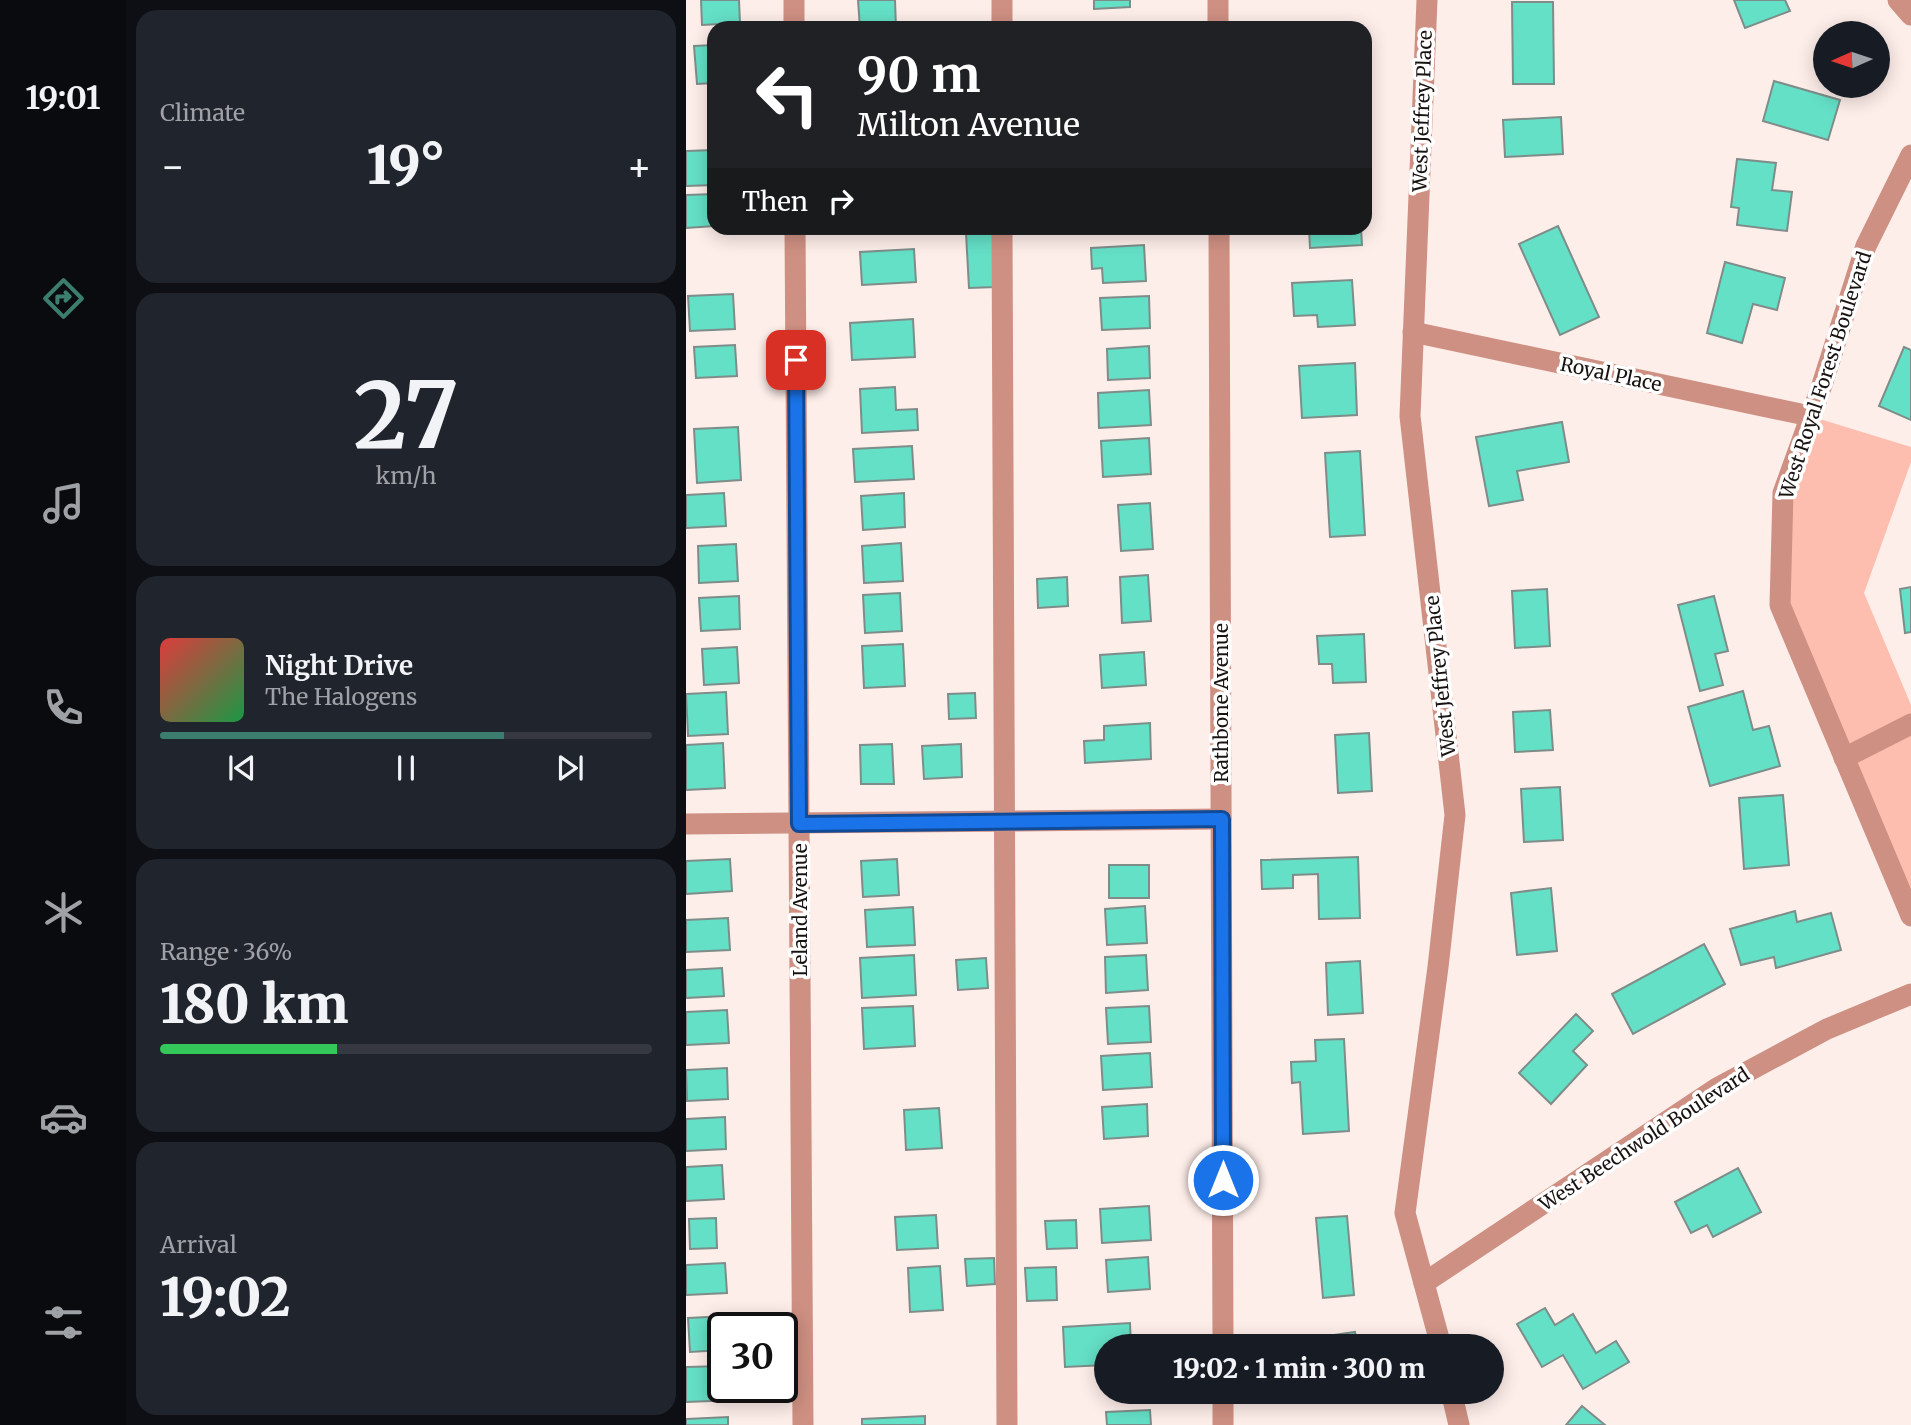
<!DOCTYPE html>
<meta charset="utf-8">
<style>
body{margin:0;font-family:Merriweather,serif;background:#20242c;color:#f1f3f6;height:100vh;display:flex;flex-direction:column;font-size:26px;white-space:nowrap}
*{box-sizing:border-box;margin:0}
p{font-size:23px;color:#9ea1a6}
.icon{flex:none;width:38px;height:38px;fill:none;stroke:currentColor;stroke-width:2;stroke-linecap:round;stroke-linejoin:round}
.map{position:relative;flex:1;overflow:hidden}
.sheet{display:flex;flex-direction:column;gap:10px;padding:10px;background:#0d0f14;width:560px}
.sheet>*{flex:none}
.hud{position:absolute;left:21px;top:21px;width:665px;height:214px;border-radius:21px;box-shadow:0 4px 18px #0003;background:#202124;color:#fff;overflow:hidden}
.needle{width:46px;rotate:267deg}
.fabs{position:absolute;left:1127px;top:21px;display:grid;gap:14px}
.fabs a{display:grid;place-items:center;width:77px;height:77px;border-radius:50%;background:#171b24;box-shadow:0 4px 18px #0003;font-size:35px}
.speed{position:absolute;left:21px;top:1312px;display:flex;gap:14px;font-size:35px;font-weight:700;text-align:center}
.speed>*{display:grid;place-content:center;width:91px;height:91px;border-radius:50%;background:#171b24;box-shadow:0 4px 18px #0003;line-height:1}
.speed .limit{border:4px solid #111;border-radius:10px;background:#fff;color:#111}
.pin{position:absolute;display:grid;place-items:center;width:60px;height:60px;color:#fff;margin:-30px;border-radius:14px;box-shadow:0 4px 10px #0006}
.me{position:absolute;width:77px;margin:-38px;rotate:0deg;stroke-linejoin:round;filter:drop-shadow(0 0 5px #0008)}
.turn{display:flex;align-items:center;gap:24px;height:147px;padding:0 35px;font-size:32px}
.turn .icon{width:91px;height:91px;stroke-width:2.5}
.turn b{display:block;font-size:49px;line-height:60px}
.then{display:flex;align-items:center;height:66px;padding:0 35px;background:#0003;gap:14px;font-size:26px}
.big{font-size:52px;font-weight:800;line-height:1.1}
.sheet .widget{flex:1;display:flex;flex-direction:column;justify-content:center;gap:10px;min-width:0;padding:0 24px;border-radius:21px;background:#20242c}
.sheet .dial{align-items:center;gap:0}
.dial b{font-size:91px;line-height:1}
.song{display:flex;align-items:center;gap:21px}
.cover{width:84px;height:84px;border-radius:10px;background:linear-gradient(135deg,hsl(0 70% 55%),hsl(140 70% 35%))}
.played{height:7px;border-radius:4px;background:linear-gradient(90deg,#3b7e6f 70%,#363941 70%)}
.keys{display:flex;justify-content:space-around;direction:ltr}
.heat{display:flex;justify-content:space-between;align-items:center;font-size:38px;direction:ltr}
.charge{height:10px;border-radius:5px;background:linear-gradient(90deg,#34c759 36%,#363941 0)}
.trip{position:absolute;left:408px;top:1334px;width:410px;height:70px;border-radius:35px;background:#171b24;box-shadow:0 4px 18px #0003;font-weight:800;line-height:70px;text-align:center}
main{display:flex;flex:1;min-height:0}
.dock{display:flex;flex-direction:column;width:126px;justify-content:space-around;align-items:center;background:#090b0e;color:#9ea1a6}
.dock .icon{width:49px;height:49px}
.dock .current{color:#3b7e6f}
.dock b{font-size:32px;color:#f1f3f6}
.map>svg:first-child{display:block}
</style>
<main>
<nav class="dock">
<b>19:01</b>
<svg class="icon current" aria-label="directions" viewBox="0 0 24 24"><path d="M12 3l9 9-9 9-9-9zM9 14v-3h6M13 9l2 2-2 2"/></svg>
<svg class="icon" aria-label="music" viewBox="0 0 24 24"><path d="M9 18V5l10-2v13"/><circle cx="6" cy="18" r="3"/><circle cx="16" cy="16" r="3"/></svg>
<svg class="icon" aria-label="phone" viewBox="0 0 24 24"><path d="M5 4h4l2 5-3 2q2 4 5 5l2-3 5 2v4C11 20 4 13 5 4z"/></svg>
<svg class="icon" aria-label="climate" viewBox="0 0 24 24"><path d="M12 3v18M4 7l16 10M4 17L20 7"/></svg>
<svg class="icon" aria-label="car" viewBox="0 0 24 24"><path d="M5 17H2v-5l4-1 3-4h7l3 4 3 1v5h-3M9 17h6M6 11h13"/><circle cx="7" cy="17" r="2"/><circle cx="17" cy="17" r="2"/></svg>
<svg class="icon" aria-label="filters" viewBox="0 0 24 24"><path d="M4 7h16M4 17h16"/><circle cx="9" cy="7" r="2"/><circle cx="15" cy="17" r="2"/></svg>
</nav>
<section class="sheet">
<div class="widget"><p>Climate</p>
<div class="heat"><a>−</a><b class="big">19°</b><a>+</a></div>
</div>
<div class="widget dial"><b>27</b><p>km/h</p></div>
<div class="widget">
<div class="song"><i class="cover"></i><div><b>Night Drive</b><p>The Halogens</p></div></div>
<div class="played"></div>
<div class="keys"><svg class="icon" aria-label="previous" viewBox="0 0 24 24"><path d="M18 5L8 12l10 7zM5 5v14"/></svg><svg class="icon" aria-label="pause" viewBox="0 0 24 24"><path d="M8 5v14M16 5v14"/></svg><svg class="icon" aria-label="next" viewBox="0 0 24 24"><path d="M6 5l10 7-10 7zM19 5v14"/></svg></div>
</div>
<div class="widget"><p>Range · 36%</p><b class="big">180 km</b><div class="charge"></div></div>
<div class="widget"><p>Arrival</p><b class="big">19:02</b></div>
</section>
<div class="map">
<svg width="1225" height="1425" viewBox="0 0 1225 1425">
<rect width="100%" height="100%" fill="#feeeea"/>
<path fill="#fdbdaf" d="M 1124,416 L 1225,447 L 1225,462 L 1178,593 L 1225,705 L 1225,916 L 1094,605 L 1097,493 Z"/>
<g fill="#64e0c6" stroke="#7e8d89" stroke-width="2">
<path d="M 15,0 L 53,0 L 54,23 L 16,25 Z"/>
<path d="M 172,0 L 209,0 L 210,28 L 174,28 Z"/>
<path d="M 408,0 L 444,0 L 444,7 L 408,9 Z"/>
<path d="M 1048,0 L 1099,0 L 1104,11 L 1059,28 Z"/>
<path d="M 826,2 L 867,2 L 868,84 L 827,84 Z"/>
<path d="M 665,23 L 665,28 L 631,28 L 631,25 Z"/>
<path d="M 28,45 L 28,83 L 11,84 L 8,46 Z"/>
<path d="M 1088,81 L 1154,100 L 1142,140 L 1077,121 Z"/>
<path d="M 875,117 L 877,154 L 819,157 L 817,120 Z"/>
<path d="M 28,150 L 28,185 L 0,186 L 0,151 Z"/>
<path d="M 1051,159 L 1090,163 L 1086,190 L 1106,192 L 1101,231 L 1051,225 L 1053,208 L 1045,207 Z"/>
<path d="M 28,194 L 28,226 L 0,228 L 0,195 Z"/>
<path d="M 872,226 L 913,317 L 874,335 L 833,244 Z"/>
<path d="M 623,228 L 675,228 L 676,245 L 624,248 Z"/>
<path d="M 307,231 L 310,287 L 283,288 L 280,233 Z"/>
<path d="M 458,245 L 460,281 L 417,283 L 416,268 L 406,269 L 405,248 Z"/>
<path d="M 228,249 L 230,282 L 176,285 L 174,252 Z"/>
<path d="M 1039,262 L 1099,278 L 1091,310 L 1067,304 L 1056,343 L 1021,333 Z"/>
<path d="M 666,280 L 669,325 L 632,327 L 631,315 L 608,316 L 606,283 Z"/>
<path d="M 47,294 L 49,329 L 4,331 L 2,296 Z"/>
<path d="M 463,296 L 464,328 L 416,330 L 414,298 Z"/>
<path d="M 227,319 L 229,357 L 166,360 L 164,323 Z"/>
<path d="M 49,345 L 51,376 L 10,378 L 8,347 Z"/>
<path d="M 463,346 L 464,378 L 422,380 L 421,349 Z"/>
<path d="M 1218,347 L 1225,350 L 1225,420 L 1193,406 Z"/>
<path d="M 669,363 L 671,415 L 616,418 L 613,366 Z"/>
<path d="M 209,387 L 210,410 L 231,409 L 232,430 L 176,433 L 174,389 Z"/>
<path d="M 463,390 L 465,425 L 413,428 L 412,393 Z"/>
<path d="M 876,422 L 883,462 L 831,471 L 837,500 L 803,506 L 790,437 Z"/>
<path d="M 52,427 L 55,480 L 11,483 L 8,429 Z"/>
<path d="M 463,438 L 465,474 L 417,477 L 415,441 Z"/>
<path d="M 226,446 L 228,479 L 169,482 L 167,449 Z"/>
<path d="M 674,451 L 679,535 L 644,537 L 639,453 Z"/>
<path d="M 38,493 L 40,526 L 0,528 L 0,495 Z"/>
<path d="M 218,493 L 219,527 L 177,530 L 175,496 Z"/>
<path d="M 464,503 L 467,549 L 435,551 L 432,505 Z"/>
<path d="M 215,543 L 217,581 L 178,583 L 176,546 Z"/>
<path d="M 50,544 L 52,581 L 13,583 L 12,546 Z"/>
<path d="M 462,575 L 465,621 L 436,623 L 434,577 Z"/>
<path d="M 381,577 L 382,606 L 352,608 L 351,579 Z"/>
<path d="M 1225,587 L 1225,632 L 1219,633 L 1214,589 Z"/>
<path d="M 861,589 L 864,646 L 829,648 L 826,591 Z"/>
<path d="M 214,593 L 216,631 L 179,633 L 177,595 Z"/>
<path d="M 53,596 L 54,629 L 15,631 L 13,598 Z"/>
<path d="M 1028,596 L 1042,651 L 1029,654 L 1037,685 L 1014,691 L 992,605 Z"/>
<path d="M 678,634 L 680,682 L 647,683 L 646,664 L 633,664 L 631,636 Z"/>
<path d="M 217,644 L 219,686 L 178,688 L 176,646 Z"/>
<path d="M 51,647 L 53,683 L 18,685 L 16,649 Z"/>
<path d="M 458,652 L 460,685 L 416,688 L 414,655 Z"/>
<path d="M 1057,691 L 1067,730 L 1083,726 L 1094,766 L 1024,786 L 1002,707 Z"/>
<path d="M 40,692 L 42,734 L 2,736 L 0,694 Z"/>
<path d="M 289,693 L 290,718 L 263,719 L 262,694 Z"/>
<path d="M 864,710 L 867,750 L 829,752 L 827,712 Z"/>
<path d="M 464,723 L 465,759 L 399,763 L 398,741 L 418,740 L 418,726 Z"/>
<path d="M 683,733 L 686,791 L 652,793 L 649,735 Z"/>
<path d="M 37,743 L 39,788 L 0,790 L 0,745 Z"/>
<path d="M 206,744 L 208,784 L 175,784 L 174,745 Z"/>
<path d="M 275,744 L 276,777 L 238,779 L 236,746 Z"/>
<path d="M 874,787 L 877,840 L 838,842 L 835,789 Z"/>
<path d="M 1097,795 L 1103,865 L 1058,869 L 1053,798 Z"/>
<path d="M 672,857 L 674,918 L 633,919 L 632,874 L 607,875 L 607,888 L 576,889 L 575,860 Z"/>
<path d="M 44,859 L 46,891 L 0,894 L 0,861 Z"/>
<path d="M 211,859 L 213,895 L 177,897 L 175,861 Z"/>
<rect x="423" y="865" width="40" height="33"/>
<path d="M 865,888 L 871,951 L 831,955 L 825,893 Z"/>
<path d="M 459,906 L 461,943 L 421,945 L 419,909 Z"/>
<path d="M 227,907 L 229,945 L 181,947 L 179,910 Z"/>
<path d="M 1109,911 L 1111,922 L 1145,913 L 1155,950 L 1090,968 L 1088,957 L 1055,965 L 1044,929 Z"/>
<path d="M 42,918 L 44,950 L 0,952 L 0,920 Z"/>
<path d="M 1018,944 L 1039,984 L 947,1034 L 926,994 Z"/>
<path d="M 228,955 L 230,995 L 176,998 L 174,958 Z"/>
<path d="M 460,955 L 462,990 L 420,993 L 419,957 Z"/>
<path d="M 300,958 L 302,988 L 272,990 L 270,960 Z"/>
<path d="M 674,961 L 677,1013 L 642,1015 L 640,963 Z"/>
<path d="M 36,968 L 38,996 L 0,998 L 0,970 Z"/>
<path d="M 227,1006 L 229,1046 L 178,1049 L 176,1008 Z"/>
<path d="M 463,1006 L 465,1042 L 422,1044 L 420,1008 Z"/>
<path d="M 41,1010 L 43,1043 L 0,1045 L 0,1012 Z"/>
<path d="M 890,1014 L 907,1031 L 887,1051 L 901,1065 L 865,1104 L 833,1073 Z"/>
<path d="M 658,1039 L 663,1131 L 617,1134 L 614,1082 L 606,1083 L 605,1062 L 630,1061 L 629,1040 Z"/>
<path d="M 464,1053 L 466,1087 L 417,1090 L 415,1056 Z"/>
<path d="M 41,1068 L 42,1099 L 1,1101 L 0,1070 Z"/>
<path d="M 461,1104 L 462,1136 L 418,1139 L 416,1107 Z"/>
<path d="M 253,1108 L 256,1148 L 220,1150 L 218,1110 Z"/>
<path d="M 39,1117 L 40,1149 L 0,1151 L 0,1119 Z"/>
<path d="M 36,1165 L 38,1199 L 0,1201 L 0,1167 Z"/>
<path d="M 1052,1168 L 1075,1212 L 1027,1237 L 1021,1225 L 1005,1233 L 989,1202 Z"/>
<path d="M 463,1206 L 465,1240 L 416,1243 L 414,1209 Z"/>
<path d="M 250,1215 L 252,1248 L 211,1250 L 209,1217 Z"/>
<path d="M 661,1216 L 668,1295 L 637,1298 L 630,1218 Z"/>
<path d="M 30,1218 L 31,1248 L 4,1249 L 3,1219 Z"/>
<path d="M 390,1220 L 391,1248 L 361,1249 L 359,1221 Z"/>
<path d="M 462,1257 L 464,1289 L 422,1292 L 420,1260 Z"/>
<path d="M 308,1258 L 309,1284 L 281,1286 L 279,1259 Z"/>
<path d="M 39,1263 L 41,1293 L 0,1295 L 0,1265 Z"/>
<path d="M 254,1266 L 257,1310 L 224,1312 L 222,1268 Z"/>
<path d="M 370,1267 L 371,1300 L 341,1301 L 339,1268 Z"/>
<path d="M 859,1308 L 869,1325 L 887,1314 L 910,1353 L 930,1341 L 943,1362 L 897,1389 L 877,1355 L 856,1367 L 831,1324 Z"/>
<path d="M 42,1316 L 42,1328 L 37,1328 L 37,1350 L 4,1352 L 2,1318 Z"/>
<path d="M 444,1323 L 445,1346 L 420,1346 L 420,1365 L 379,1367 L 377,1327 Z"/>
<path d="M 669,1332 L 671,1346 L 621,1346 L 620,1339 Z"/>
<path d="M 37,1366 L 37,1388 L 49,1388 L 50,1400 L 0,1402 L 0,1367 Z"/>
<path d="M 642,1391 L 678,1391 L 678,1397 L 644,1402 Z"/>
<path d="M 896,1406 L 919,1425 L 880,1425 Z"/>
<path d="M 464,1410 L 465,1425 L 421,1425 L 420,1412 Z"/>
<path d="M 239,1416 L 239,1425 L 176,1425 L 176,1419 Z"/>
<path d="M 42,1417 L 42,1425 L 0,1425 L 0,1419 Z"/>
</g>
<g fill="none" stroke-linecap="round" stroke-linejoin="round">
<g stroke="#ce9082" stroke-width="21">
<path d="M 108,0 L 108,28"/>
<path d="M 316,0 L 316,28"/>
<path d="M 532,0 L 532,28"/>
<path d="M 741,0 L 724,416 L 769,815 L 752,967 L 719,1213 L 755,1346"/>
<path d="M 1212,0 L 1225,15"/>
<path d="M 1225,155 L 1180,246 L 1136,385 L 1097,493 L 1094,605 L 1225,916"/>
<path d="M 109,228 L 117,1425"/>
<path d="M 316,228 L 321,1425"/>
<path d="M 533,228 L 537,1346"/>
<path d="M 727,332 L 1124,416"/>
<path d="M 1158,758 L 1225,724"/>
<path d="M 0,824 L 535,819"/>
<path d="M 738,1283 L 1031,1088 L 1141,1029 L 1225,994"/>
<path d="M 537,1391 L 537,1425"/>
<path d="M 765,1391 L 773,1425"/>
</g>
</g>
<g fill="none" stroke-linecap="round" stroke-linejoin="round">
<g stroke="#114b97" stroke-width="18">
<path id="route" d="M 110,360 L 113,824 L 536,819 L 537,1180"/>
</g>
<use href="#route" stroke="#1a73e8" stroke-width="12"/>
</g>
<g text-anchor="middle" stroke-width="7" stroke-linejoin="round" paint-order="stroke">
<g font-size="19" fill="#181311" stroke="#fff">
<text transform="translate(736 111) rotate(-88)" y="7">West Jeffrey Place</text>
<text transform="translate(925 374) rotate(12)" y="7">Royal Place</text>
<text transform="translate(1139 375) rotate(-72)" y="7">West Royal Forest Boulevard</text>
<text transform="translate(754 676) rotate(-96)" y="7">West Jeffrey Place</text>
<text transform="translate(535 703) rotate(-90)" y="7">Rathbone Avenue</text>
<text transform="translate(114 910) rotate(-90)" y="7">Leland Avenue</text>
<text transform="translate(958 1139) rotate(-33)" y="7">West Beechwold Boulevard</text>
</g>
</g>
</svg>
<div class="fabs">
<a><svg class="needle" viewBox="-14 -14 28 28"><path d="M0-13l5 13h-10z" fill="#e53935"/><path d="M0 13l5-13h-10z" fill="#9ea1a6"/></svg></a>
</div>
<div class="speed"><div class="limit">30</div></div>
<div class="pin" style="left:110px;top:360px;background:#d93025"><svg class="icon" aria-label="arrive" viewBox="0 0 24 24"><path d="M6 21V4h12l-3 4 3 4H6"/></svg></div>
<svg class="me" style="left:537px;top:1180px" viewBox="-20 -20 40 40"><circle r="17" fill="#1a73e8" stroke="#fff" stroke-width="3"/><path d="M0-11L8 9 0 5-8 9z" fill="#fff"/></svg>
<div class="trip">19:02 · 1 min · 300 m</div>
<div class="hud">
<div class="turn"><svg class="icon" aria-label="left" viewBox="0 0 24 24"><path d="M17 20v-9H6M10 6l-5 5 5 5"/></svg><div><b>90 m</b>Milton Avenue</div></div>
<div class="then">Then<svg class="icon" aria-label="right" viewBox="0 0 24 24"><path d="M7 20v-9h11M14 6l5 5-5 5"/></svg></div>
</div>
</div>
</main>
